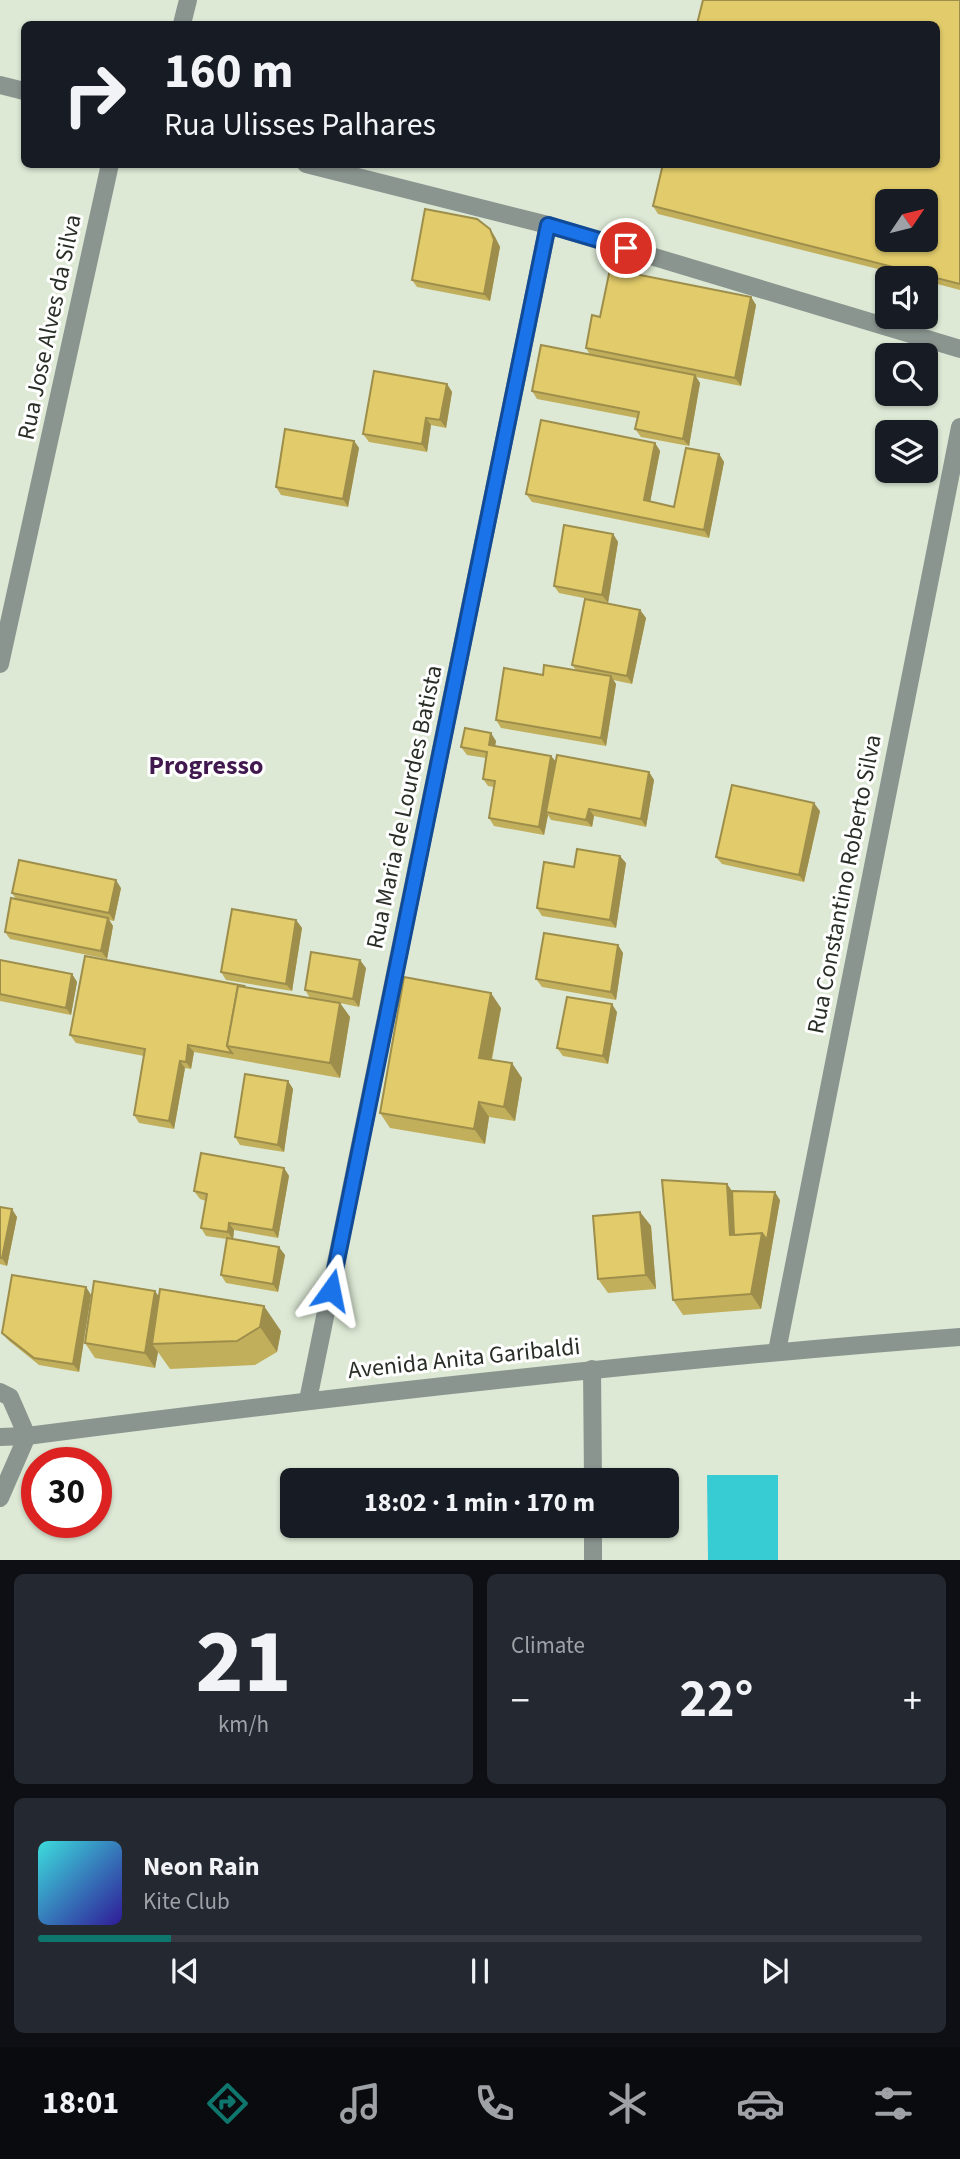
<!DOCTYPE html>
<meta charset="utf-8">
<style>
body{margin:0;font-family:"Source Sans 3",sans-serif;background:#242831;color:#f1f3f6;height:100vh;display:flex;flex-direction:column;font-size:26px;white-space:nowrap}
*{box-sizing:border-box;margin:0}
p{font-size:23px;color:#9ea1a6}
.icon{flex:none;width:38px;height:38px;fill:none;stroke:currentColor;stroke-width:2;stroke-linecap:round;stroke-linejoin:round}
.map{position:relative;height:1560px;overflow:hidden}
.details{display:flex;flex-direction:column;gap:14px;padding:14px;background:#0d0f14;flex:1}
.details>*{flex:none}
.hud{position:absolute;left:21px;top:21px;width:919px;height:147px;border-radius:10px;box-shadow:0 2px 5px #0004;background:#171b24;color:#f1f3f6;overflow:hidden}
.needle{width:46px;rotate:55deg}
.tools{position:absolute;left:875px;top:189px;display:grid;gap:14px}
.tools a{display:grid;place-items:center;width:63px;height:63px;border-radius:10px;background:#171b24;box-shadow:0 2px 5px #0004;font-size:35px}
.speed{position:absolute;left:21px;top:1447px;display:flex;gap:14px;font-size:35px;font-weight:700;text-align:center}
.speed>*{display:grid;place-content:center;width:91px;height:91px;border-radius:50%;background:#171b24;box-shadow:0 2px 5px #0004;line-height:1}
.speed .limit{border:10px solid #d22;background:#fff;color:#111}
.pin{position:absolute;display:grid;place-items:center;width:60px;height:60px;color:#fff;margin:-30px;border:4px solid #fff;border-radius:50%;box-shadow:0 2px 7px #0007}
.me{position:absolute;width:77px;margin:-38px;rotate:12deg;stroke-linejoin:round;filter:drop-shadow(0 0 5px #0008)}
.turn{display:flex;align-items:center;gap:24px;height:147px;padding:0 28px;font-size:32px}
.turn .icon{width:91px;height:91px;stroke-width:2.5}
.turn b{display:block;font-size:49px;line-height:60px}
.big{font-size:52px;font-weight:700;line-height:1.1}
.details .widget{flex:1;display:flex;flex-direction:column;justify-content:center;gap:10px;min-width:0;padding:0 24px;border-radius:10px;background:#242831}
.details .dial{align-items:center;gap:0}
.dial b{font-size:91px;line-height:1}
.song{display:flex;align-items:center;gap:21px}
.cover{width:84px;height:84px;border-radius:10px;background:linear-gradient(135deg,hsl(180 70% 55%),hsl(250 70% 35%))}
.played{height:7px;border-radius:4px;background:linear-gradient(90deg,#0f766e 15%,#363941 15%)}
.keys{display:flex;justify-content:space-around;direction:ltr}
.heat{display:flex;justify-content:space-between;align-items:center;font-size:38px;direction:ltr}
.details .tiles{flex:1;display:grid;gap:14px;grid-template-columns:1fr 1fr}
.widget:last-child{grid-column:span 2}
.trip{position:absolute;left:280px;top:1468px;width:399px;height:70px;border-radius:10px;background:#171b24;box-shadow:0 2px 5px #0004;font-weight:700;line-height:70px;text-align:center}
.tabs{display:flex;height:112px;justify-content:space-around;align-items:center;background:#090b0e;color:#9ea1a6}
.tabs .icon{width:49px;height:49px}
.tabs .selected{color:#0f766e}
.tabs b{font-size:32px;color:#f1f3f6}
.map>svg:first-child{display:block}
</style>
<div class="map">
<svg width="960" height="1561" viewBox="0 0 960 1561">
<rect width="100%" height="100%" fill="#dde9d5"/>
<path fill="#37cbd4" d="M 707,1475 L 778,1475 L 778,1560 L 708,1560 Z"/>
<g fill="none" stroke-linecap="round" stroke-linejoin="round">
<path stroke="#8b9590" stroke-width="18" d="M 0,1437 L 27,1436"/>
<g stroke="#8b9590" stroke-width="18">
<path d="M 182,24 L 188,0"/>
<path d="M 0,664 L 110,164"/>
<path d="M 777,1351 L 960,427"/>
<path d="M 592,1369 L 593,1480"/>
<path d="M 0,1392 L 10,1397 L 27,1436"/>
<path d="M 308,1400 L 548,225"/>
<path d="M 593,1526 L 593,1561"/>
</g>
<g stroke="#8b9590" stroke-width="18">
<path d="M 0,85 L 24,91"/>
<path d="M 306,164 L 548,225 L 960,349"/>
<path d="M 0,1498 L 27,1436 C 337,1396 648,1361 960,1337"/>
</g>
</g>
<g fill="#c2af5c">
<path d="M 960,0 L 960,290 L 926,281 L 926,278 L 914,278 L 658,214 L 653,206 Z"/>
<path d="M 490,229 L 495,237 L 500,247 L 490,301 L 417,287 L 412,280 Z"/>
<path d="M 751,297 L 756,305 L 741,386 L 696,377 L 700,383 L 689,446 L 641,437 L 635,429 L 637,418 L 537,399 L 532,391 L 590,355 L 586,348 L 600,317 Z"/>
<path d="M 447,384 L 452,392 L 446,428 L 431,425 L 427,452 L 369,442 L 363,434 Z"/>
<path d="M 354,441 L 359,448 L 348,507 L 281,495 L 276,487 Z"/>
<path d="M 655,443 L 660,451 L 650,502 L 674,507 L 719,454 L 724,462 L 709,538 L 532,502 L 526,494 Z"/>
<path d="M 613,534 L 618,542 L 608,603 L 559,593 L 554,586 Z"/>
<path d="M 640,610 L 646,618 L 632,684 L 613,680 L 616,684 L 606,746 L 501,728 L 496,720 L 543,675 L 576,670 L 572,665 Z"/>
<path d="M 496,741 L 495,746 L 551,756 L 556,762 L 649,772 L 654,780 L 646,827 L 594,816 L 592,827 L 551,820 L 548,815 L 544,835 L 494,826 L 489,818 L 494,787 L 488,786 L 483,779 L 486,758 L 467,755 L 461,747 Z"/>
<path d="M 820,811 L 804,882 L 722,864 L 716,857 Z"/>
<path d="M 626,863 L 616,928 L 542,916 L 537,908 L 574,867 Z"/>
<path d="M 121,888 L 114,921 L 109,920 L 113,926 L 107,959 L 10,939 L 5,932 L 16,899 L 12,893 Z"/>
<path d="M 296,920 L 302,928 L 292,991 L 226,980 L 221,972 Z"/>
<path d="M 618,945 L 623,953 L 616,1000 L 542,987 L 536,979 Z"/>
<path d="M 0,960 L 72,974 L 77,982 L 71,1015 L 0,1001 Z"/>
<path d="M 366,968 L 359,1007 L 340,1003 L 350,1017 L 340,1078 L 194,1052 L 191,1069 L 185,1068 L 174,1129 L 139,1123 L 134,1115 L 144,1056 L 76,1043 L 70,1035 L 244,986 L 245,987 L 310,998 L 305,990 Z"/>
<path d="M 501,1008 L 492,1060 L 522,1078 L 515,1121 L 489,1117 L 485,1144 L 390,1128 L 380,1113 Z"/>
<path d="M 617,1012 L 608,1064 L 563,1056 L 557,1048 Z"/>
<path d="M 288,1081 L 293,1089 L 284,1152 L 240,1145 L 235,1137 Z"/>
<path d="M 284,1168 L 289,1176 L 278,1238 L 234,1230 L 233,1239 L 285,1255 L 278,1292 L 226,1283 L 221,1275 L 227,1239 L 206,1236 L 201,1228 L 206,1201 L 200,1199 L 194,1191 Z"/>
<path d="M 727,1184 L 732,1191 L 780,1200 L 761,1309 L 683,1315 L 673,1300 Z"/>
<path d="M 0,1207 L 17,1217 L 7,1266 L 0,1264 Z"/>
<path d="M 640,1212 L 651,1226 L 656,1289 L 608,1293 L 598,1279 Z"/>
<path d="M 86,1287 L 91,1295 L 79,1372 L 39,1365 L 8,1340 L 2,1333 Z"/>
<path d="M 159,1297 L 281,1331 L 277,1352 L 255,1365 L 170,1369 L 158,1352 L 155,1368 L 95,1358 L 85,1343 Z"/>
</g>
<g fill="#9e8e4b">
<path d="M 490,229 L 495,237 L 500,247 L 490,301 L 484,294 Z"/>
<path d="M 751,297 L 756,305 L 741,386 L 735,378 Z"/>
<path d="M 695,375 L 700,383 L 689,446 L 683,439 Z"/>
<path d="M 447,384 L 452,392 L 446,428 L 440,420 Z"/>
<path d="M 426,418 L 431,425 L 427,452 L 422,444 Z"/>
<path d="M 354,441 L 359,448 L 348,507 L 343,499 Z"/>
<path d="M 655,443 L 660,451 L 649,508 L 644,500 Z"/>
<path d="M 719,454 L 724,462 L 709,538 L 704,530 Z"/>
<path d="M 613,534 L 618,542 L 608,603 L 602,595 Z"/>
<path d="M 640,610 L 646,618 L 632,684 L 627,676 Z"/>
<path d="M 611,676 L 616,684 L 606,746 L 601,738 Z"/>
<path d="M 491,733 L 496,741 L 494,752 L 489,745 Z"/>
<path d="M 551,756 L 557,763 L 546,812 L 548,815 L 544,835 L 539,827 Z"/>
<path d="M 649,772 L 654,780 L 646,827 L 641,819 Z"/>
<path d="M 814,803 L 820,811 L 804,882 L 799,875 Z"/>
<path d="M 589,809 L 594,816 L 592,827 L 586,820 Z"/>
<path d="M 620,856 L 626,863 L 616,928 L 610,920 Z"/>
<path d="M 116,880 L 121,888 L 114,921 L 109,913 Z"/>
<path d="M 108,918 L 113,926 L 107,959 L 101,951 Z"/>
<path d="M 296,920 L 302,928 L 292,991 L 286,984 Z"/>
<path d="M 618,945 L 623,953 L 616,1000 L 611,992 Z"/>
<path d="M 360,960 L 366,968 L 359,1007 L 353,999 Z"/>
<path d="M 72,974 L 77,982 L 71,1015 L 66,1008 Z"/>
<path d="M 491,993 L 501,1008 L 489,1072 L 479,1058 Z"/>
<path d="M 340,1003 L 350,1017 L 340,1078 L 330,1063 Z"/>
<path d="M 612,1004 L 617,1012 L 608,1064 L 603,1056 Z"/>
<path d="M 188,1045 L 194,1052 L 191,1069 L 186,1062 Z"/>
<path d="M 180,1061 L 185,1068 L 174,1129 L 169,1121 Z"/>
<path d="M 512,1063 L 522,1078 L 515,1121 L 504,1107 Z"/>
<path d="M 288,1081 L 293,1089 L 284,1152 L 278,1145 Z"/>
<path d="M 479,1102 L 489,1117 L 485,1144 L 474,1129 Z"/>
<path d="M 284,1168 L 289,1176 L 278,1238 L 273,1230 Z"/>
<path d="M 727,1184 L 737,1198 L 740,1241 L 730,1235 Z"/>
<path d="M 775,1192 L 780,1200 L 761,1309 L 751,1294 L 762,1233 Z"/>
<path d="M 12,1209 L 17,1217 L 7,1266 L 2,1258 Z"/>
<path d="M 640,1212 L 651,1226 L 656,1289 L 646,1275 Z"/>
<path d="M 229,1223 L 234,1230 L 233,1240 L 228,1232 Z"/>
<path d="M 279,1247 L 285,1255 L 278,1292 L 273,1284 Z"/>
<path d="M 86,1287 L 91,1295 L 79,1372 L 73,1364 Z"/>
<path d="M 155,1291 L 165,1305 L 152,1344 L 158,1352 L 155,1368 L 145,1353 Z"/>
<path d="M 264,1306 L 281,1331 L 277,1352 L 260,1327 Z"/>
</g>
<g fill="#e1cb6b" stroke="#9e8e4b" stroke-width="2" fill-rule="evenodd">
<path d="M 703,0 L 960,0 L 960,284 L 653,206 L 663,164 L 936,164 L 936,24 L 697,24 ZM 887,201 L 926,201 L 926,240 L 887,240 Z"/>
<path d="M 425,209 L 477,219 L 490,229 L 494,240 L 484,294 L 412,280 Z"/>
<path d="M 610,269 L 751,297 L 735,378 L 586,348 L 592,315 L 600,317 Z"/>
<path d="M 541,345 L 695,375 L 683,439 L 635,429 L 639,412 L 532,391 Z"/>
<path d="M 374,371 L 447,384 L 440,420 L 426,418 L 422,444 L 363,434 Z"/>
<path d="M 541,420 L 655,443 L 644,500 L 674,507 L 686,448 L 719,454 L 704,530 L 526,494 Z"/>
<path d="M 285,429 L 354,441 L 343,499 L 276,487 Z"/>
<path d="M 564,525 L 613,534 L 602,595 L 554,586 Z"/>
<path d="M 585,599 L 640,610 L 627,676 L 572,665 Z"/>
<path d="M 544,665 L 611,676 L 601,738 L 496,720 L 504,668 L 543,675 Z"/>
<path d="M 465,728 L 491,733 L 489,745 L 551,756 L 539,827 L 489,818 L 495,781 L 483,779 L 487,752 L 461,747 Z"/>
<path d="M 557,755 L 649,772 L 641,819 L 589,809 L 586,820 L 546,812 Z"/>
<path d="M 732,785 L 814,803 L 799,875 L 716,857 Z"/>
<path d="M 577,849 L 620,856 L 610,920 L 537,908 L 544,862 L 574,867 Z"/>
<path d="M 19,860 L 116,880 L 109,913 L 12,893 Z"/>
<path d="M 11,898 L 108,918 L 101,951 L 5,932 Z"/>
<path d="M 232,909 L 296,920 L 286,984 L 221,972 Z"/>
<path d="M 544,933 L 618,945 L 611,992 L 536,979 Z"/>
<path d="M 311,952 L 360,960 L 353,999 L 305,990 Z"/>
<path d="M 85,956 L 244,986 L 243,987 L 238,986 L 227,1046 L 232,1053 L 188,1045 L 186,1062 L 180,1061 L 169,1121 L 134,1115 L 145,1049 L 70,1035 Z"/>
<path d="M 0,960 L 72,974 L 66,1008 L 0,994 Z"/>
<path d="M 404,977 L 491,993 L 479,1058 L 512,1063 L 504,1107 L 479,1102 L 474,1129 L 380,1113 Z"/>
<path d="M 238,986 L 340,1003 L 330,1063 L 227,1046 Z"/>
<path d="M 567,997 L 612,1004 L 603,1056 L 557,1048 Z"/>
<path d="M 245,1074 L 288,1081 L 278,1145 L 235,1137 Z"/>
<path d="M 201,1153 L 284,1168 L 273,1230 L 229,1223 L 228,1232 L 201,1228 L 207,1194 L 194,1191 Z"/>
<path d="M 662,1180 L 727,1184 L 730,1235 L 762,1233 L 751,1294 L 673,1300 Z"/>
<path d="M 732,1191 L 775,1192 L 767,1240 L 762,1233 L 734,1235 Z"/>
<path d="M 0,1207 L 12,1209 L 2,1258 L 0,1258 Z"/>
<path d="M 640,1212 L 646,1275 L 598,1279 L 593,1216 Z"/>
<path d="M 227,1238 L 279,1247 L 273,1284 L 221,1275 Z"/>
<path d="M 12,1275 L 86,1287 L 73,1364 L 34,1358 L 2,1333 Z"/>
<path d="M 94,1281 L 155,1291 L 145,1353 L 85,1343 Z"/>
<path d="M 160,1289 L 264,1306 L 260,1327 L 237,1341 L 152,1344 Z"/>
</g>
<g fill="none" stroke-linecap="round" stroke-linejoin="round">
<g stroke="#114b97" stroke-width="18">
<path id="route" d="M 331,1290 L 548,225 L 626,248"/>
</g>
<use href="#route" stroke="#1a73e8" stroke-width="12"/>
</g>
<g text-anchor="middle" stroke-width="6" stroke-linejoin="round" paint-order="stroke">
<g font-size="24" fill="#292e26" stroke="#fff">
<text transform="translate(49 327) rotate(-78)" y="8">Rua Jose Alves da Silva</text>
<text transform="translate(404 807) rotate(-78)" y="8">Rua Maria de Lourdes Batista</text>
<text transform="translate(844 884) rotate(-79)" y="8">Rua Constantino Roberto Silva</text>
<text transform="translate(464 1358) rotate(-6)" y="8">Avenida Anita Garibaldi</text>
</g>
<g font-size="26" font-weight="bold" fill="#41194e" stroke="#fff">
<text x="206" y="774">Progresso</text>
</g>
</g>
</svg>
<div class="tools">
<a><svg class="needle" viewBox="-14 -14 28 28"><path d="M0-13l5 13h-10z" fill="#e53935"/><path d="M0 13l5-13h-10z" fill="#9ea1a6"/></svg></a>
<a><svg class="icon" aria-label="sound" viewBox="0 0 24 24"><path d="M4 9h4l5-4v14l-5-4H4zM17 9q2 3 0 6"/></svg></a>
<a><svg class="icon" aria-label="search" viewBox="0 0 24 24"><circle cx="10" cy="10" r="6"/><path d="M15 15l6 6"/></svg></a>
<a><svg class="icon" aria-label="layers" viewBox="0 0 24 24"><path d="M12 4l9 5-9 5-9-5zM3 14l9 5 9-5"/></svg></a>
</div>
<div class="speed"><div class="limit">30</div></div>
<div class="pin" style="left:626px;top:248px;background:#d93025"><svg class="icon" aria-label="arrive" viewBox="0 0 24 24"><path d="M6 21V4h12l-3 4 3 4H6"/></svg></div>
<svg class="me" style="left:331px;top:1290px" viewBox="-20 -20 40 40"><path d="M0-17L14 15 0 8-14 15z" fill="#1a73e8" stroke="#fff" stroke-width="4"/></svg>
<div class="trip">18:02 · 1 min · 170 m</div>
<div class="hud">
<div class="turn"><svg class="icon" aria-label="right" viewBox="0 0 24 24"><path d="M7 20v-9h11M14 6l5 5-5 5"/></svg><div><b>160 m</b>Rua Ulisses Palhares</div></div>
</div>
</div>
<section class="details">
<div class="tiles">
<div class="widget dial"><b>21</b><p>km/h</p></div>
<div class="widget"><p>Climate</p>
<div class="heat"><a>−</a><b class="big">22°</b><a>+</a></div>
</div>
<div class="widget">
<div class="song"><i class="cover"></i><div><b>Neon Rain</b><p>Kite Club</p></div></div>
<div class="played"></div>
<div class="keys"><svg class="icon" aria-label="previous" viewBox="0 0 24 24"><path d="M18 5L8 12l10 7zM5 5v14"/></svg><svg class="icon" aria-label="pause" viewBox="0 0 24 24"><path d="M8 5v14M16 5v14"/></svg><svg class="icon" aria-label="next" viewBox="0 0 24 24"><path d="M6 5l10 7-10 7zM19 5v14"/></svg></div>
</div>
</div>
</section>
<nav class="tabs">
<b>18:01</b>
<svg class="icon selected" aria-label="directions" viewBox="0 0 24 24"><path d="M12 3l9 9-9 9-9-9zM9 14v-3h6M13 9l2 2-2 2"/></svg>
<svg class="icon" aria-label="music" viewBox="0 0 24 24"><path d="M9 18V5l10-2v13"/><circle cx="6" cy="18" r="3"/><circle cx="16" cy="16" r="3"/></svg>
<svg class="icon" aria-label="phone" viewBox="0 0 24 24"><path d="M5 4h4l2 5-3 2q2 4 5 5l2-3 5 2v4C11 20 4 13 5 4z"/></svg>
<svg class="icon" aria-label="climate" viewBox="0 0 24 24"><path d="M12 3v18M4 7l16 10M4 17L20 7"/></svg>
<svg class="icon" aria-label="car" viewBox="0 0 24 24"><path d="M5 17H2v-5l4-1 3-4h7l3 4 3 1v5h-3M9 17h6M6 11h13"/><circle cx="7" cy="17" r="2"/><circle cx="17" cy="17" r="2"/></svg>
<svg class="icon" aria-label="filters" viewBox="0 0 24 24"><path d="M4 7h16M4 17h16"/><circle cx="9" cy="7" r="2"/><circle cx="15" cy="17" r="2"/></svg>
</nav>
